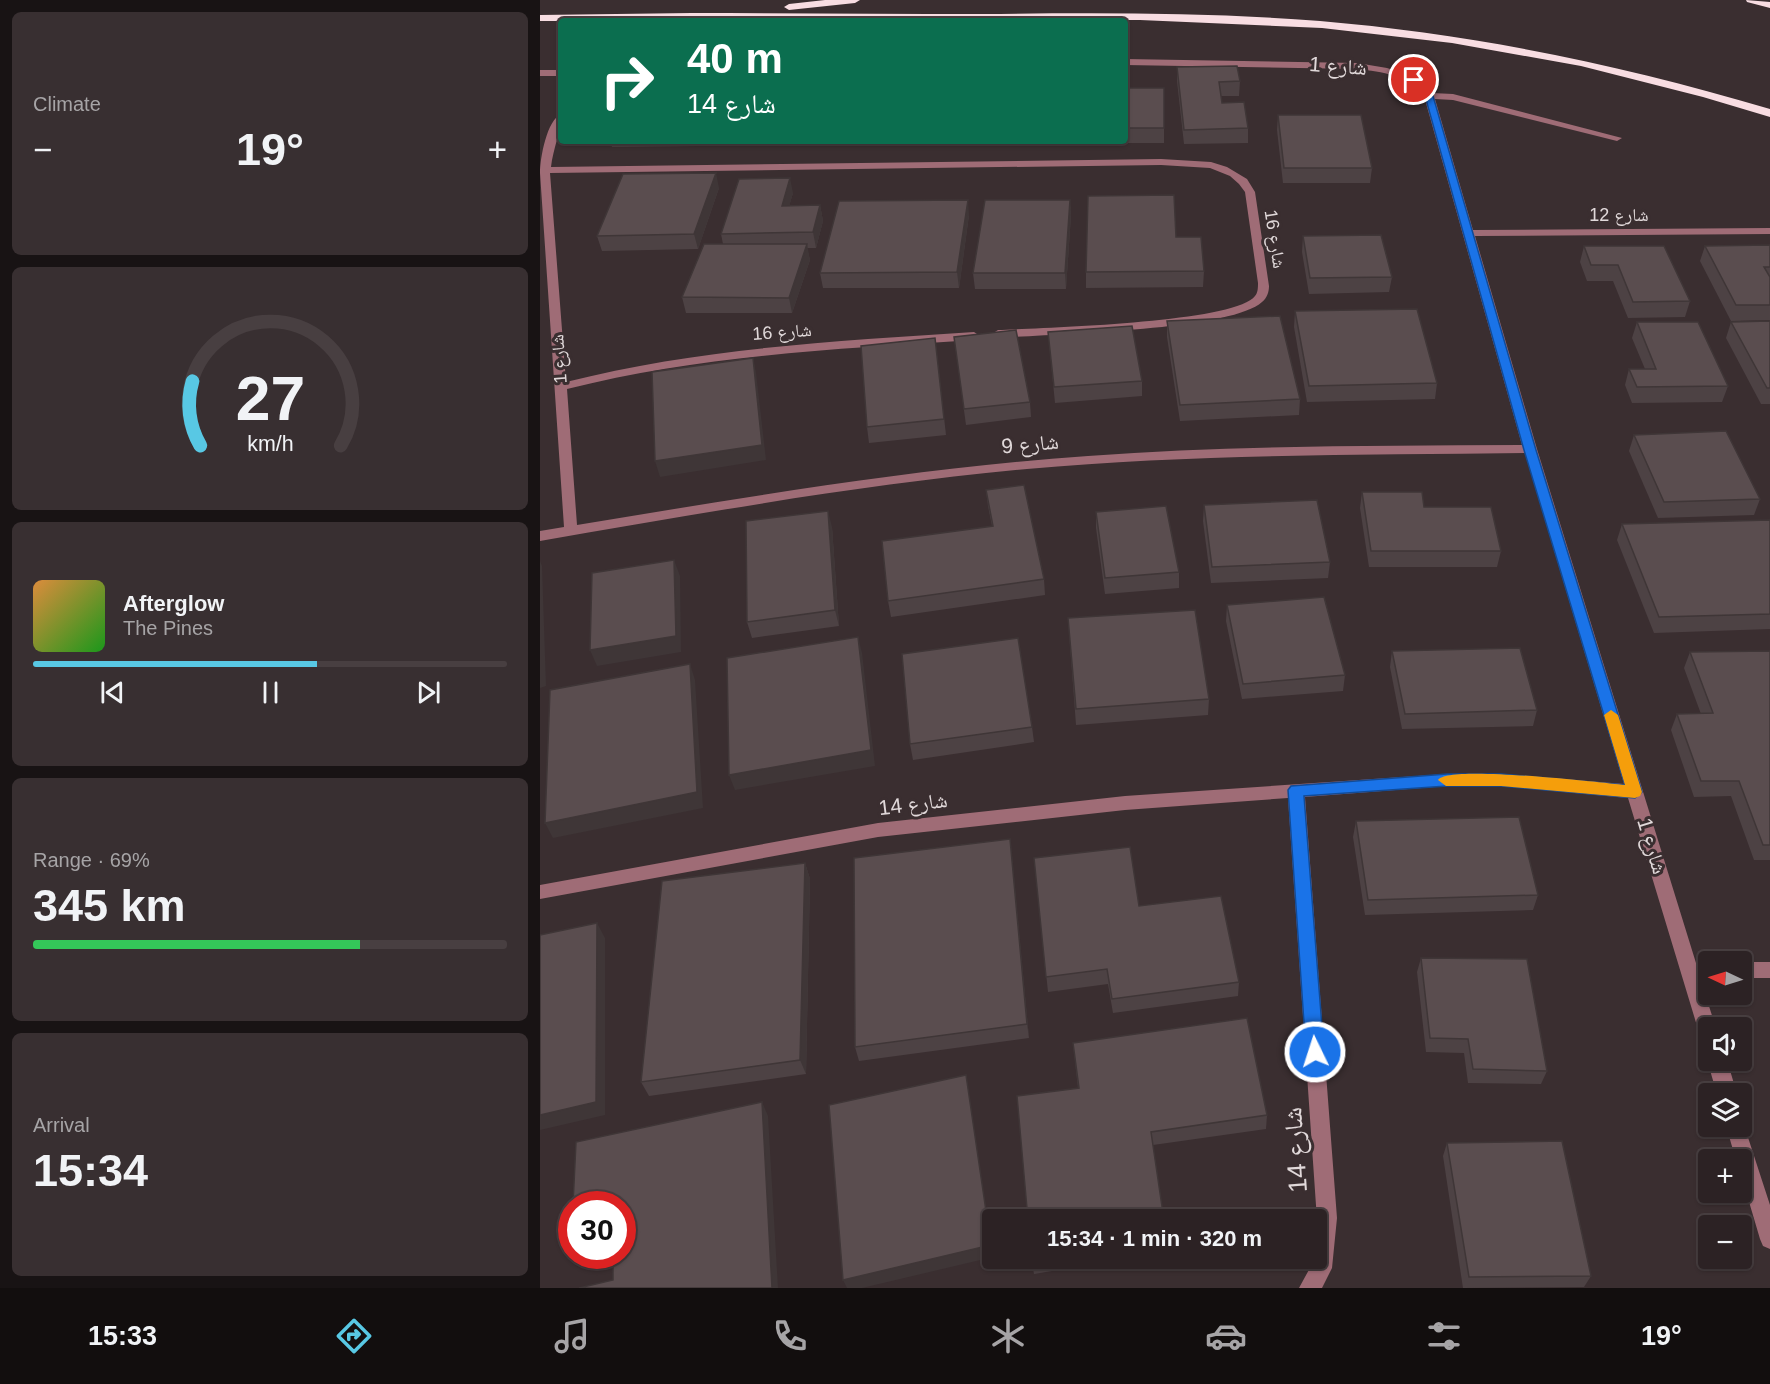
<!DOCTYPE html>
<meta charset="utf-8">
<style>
body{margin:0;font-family:Arial,"Noto Naskh Arabic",sans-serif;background:#382f31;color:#f1f3f6;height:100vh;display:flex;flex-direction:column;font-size:22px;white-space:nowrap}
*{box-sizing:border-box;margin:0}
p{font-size:20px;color:#a6a4a6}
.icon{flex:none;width:33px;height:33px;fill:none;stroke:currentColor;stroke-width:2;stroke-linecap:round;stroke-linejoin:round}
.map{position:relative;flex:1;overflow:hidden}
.sheet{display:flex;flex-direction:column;gap:12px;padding:12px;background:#181314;width:540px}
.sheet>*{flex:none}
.top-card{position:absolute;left:18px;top:18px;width:570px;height:126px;border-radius:6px;box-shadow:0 2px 4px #0004,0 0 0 2px #483f41;background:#0b6e4f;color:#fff;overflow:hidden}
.needle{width:39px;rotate:274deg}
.tools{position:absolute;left:1158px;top:951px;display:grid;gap:12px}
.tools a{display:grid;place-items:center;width:54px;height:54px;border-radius:6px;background:#2c2224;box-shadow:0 2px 4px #0004,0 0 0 2px #483f41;font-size:30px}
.speed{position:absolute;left:18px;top:1191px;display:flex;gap:12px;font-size:30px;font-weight:700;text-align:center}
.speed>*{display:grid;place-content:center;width:78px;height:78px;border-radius:50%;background:#2c2224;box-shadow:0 2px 4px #0004,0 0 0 2px #483f41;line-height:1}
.speed .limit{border:9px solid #d22;background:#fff;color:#111}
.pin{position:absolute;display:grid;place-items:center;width:51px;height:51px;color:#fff;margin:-26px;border:3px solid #fff;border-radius:50%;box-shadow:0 2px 6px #0007}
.me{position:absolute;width:66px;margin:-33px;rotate:356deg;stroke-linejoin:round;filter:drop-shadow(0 0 4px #0008)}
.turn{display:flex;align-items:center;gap:21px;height:126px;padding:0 30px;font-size:27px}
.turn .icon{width:78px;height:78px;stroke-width:2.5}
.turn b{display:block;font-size:42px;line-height:51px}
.big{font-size:45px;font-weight:700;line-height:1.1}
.sheet .tile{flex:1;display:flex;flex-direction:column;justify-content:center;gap:9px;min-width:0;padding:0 21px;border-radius:9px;background:#382f31}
.sheet .dial{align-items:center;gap:0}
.dial svg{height:156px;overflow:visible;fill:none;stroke:#483f41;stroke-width:7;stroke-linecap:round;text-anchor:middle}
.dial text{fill:#f1f3f6;stroke:none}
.song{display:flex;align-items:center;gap:18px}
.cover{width:72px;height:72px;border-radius:9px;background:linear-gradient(135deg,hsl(30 70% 55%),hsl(120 70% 35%))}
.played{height:6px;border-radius:3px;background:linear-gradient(90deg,#58c8e4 60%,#483f41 60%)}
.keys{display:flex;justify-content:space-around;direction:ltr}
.heat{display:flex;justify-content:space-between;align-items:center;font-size:33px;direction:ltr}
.charge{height:9px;border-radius:4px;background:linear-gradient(90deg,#34c759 69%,#483f41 0)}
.trip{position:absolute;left:442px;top:1209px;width:345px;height:60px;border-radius:6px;background:#2c2224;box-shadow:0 2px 4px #0004,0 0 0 2px #483f41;font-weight:700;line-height:60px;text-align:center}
.tabs{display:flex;height:96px;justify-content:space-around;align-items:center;background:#120e0e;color:#a6a4a6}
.tabs .icon{width:42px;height:42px}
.tabs .current{color:#58c8e4}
.tabs b{font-size:27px;color:#f1f3f6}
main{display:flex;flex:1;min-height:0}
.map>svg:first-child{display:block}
</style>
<main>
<section class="sheet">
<div class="tile"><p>Climate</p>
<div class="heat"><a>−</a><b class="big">19°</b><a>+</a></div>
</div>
<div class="tile dial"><svg viewBox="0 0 100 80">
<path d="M14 69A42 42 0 1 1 86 69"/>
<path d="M14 69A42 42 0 0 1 10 36" stroke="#58c8e4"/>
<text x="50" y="56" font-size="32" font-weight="700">27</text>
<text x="50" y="72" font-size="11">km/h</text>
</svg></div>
<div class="tile">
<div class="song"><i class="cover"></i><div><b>Afterglow</b><p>The Pines</p></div></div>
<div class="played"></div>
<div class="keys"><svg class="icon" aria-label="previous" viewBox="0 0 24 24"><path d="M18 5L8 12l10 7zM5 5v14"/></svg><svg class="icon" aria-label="pause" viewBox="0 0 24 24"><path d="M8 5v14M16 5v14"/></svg><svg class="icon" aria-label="next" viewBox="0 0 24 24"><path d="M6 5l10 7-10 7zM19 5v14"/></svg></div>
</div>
<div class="tile"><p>Range · 69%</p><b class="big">345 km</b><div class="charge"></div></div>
<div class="tile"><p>Arrival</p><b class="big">15:34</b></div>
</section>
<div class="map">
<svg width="1230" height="1288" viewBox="0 0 1230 1288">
<rect width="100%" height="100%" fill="#3a2e30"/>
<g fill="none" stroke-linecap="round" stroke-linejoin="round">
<g fill="#9f6c76" fill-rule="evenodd">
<path d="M 585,59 L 817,63 L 847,68 L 869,75 L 892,93 L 913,94 L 1082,138 L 1077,141 L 913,100 L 895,99 L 933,230 L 1230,228 L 1230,234 L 935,236 L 997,449 L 1156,963 L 1168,962 L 1168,978 L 1160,978 L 1176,1028 L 1168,1028 L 1168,1041 L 1161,1039 L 1088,798 L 961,786 L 907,786 L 765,797 L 797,1218 L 792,1268 L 782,1288 L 759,1288 L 771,1266 L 772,1258 L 777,1258 L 777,1220 L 748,798 L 585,810 L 338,837 L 0,899 L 0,885 L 338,823 L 585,796 L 907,774 L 961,774 L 1084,784 L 985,453 C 819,455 653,454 487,469 C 324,484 162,513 0,541 L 0,531 L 24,527 L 0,173 C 0,158 7,120 21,114 C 21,132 13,149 11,167 L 621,159 L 671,162 L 687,167 L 707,179 L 715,192 L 729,286 C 729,292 727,298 722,302 C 690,331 508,334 458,338 L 452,334 L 458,330 C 499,328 695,323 715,296 C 718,293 718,287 718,283 L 705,192 L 699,184 L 690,176 L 670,168 L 621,165 L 10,173 L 26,382 C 160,348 297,341 434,332 L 440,336 L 434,340 C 297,349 161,355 27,389 L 37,525 C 207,497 377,468 548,456 C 693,445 838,446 982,445 L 884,96 C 867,75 843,72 817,69 L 585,65 Z"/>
<rect x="0" y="70" width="21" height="6"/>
<rect x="1202" y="962" width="28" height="16"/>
<path d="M 1168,1058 L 1168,1060 L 1187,1060 L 1197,1094 L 1177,1094 L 1167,1060 Z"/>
<path d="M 1202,1119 L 1230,1205 L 1230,1249 L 1223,1246 L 1220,1239 L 1202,1178 L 1202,1160 L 1196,1160 L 1186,1126 L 1202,1126 Z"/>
</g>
<g fill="#f8dde2" fill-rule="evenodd">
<path d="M 285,0 L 320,0 L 315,3 L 249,10 L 244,7 L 249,4 Z"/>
<path d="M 1206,0 L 1230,2 L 1230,8 L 1207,2 Z"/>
<path d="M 152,13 C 248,13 345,14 442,14 C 555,13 667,12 780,21 C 933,34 1083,65 1230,109 L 1230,117 L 1163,97 L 1041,66 L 912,43 L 782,28 L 600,20 L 0,21 L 0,15 Z"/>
</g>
</g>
<g fill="#4d4244">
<path d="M 637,67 L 700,81 L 699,96 L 681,96 L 682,103 L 708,128 L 708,143 L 644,144 L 637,81 Z"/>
<path d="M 585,88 L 624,88 L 624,143 L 559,143 L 559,141 L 585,141 Z"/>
<path d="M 738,115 L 832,168 L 830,183 L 743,183 L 737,130 Z"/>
<path d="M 70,141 L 161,141 L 159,146 L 72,147 Z"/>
<path d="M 173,141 L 252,141 L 243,145 L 174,145 Z"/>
<rect x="302" y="141" width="66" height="3"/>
<path d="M 481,141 L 547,141 L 481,143 Z"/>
<path d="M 179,188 L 158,249 L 62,251 L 57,236 Z"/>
<path d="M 253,193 L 249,206 L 280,205 L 283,221 L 276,248 L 267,248 L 270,260 L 252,313 L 146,313 L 142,297 L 183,244 L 181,234 Z"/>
<path d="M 530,200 L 531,215 L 526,289 L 435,289 L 433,273 Z"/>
<path d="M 429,215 L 419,288 L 283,288 L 280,273 Z"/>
<path d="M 763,236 L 852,277 L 849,292 L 769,294 L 762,252 Z"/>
<path d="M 636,237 L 664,271 L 663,287 L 546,288 L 546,272 Z"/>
<path d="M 1230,245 L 1230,320 L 1191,321 L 1160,261 L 1165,246 Z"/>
<path d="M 1044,246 L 1150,301 L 1145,317 L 1088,318 L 1073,281 L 1047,281 L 1040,262 Z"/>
<path d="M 755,311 L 897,383 L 895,399 L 767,402 L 754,327 Z"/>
<path d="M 627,321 L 760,399 L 759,415 L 640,421 L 627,337 Z"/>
<path d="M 1230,321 L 1230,404 L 1221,404 L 1186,338 L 1191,322 Z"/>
<path d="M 1097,322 L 1188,386 L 1182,402 L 1092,403 L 1085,385 L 1089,369 L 1105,369 L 1092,338 Z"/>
<path d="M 508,332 L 602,381 L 602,396 L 515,403 Z"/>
<path d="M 414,337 L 490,402 L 491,417 L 426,425 Z"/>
<path d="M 395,338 L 406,435 L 329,443 L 327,427 Z"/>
<path d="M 1094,435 L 1220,499 L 1214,515 L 1118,518 L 1089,451 Z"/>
<path d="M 446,490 L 504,579 L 505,595 L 351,617 L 348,601 L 452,526 L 448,506 Z"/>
<path d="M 822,492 L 884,507 L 961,551 L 957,567 L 829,567 L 820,508 Z"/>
<path d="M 664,505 L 790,562 L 788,578 L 671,583 L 663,521 Z"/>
<path d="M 556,512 L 639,572 L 639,588 L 565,594 L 556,528 Z"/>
<path d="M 1230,520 L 1230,629 L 1114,633 L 1077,540 L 1082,524 Z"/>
<path d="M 292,527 L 299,626 L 212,638 L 207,622 Z"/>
<path d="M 687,605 L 805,675 L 803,691 L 702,699 L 686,621 Z"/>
<path d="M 528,618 L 669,699 L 668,715 L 536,725 Z"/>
<path d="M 852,651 L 997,710 L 993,726 L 862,729 L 850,667 Z"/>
<path d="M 1230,651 L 1230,860 L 1214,860 L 1191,796 L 1154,797 L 1131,730 L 1137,714 L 1161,714 L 1144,668 L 1150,652 Z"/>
<path d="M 492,727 L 494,742 L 373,760 L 370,744 Z"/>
<path d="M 816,821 L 998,895 L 993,910 L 825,915 L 813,837 Z"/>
<path d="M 470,839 L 489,1038 L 319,1061 L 315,1047 Z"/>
<path d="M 494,858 L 599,906 L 699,982 L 698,996 L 573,1013 L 568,984 L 508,992 Z"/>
<path d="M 265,863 L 270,879 L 266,1074 L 109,1096 L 101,1082 Z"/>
<path d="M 881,958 L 1007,1071 L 1001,1084 L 928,1083 L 924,1053 L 886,1052 L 877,972 Z"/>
<path d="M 533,1043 L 727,1115 L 726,1129 L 613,1145 L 538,1088 Z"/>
<path d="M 907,1143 L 1051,1276 L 1044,1287 L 923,1288 L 903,1156 Z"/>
<path d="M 491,1258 L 590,1258 L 494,1274 Z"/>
</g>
<g fill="#3f3637">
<path d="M 242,141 L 252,141 L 243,145 Z"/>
<path d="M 176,173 L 179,188 L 158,249 L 154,234 Z"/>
<path d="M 250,178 L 253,193 L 245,221 L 242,206 Z"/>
<path d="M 428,200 L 429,215 L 419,288 L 417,272 Z"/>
<path d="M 530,200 L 531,215 L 526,289 L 525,273 Z"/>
<path d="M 280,205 L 283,221 L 276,248 L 273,232 Z"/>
<path d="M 267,244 L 270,260 L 252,313 L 249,298 Z"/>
<path d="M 213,358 L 216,373 L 226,460 L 120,477 L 115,461 Z"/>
<path d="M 288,511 L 292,527 L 299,626 L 295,610 Z"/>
<path d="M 134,560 L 140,576 L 141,652 L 57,666 L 50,650 Z"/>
<path d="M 0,561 L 2,566 L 6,686 L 0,688 Z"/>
<path d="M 318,637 L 322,653 L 335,766 L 195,790 L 189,775 Z"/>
<path d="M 150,664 L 155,680 L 163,808 L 13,838 L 5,823 Z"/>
<path d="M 470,839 L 472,855 L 489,1038 L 487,1024 Z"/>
<path d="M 265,863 L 270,879 L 266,1074 L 260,1060 Z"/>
<path d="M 57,923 L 65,938 L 65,1115 L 0,1130 L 0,1115 Z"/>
<path d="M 426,1075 L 428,1089 L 453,1257 L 322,1288 L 307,1288 L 303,1280 Z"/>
<path d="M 222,1102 L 228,1116 L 238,1288 L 232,1288 Z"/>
<path d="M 34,1256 L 79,1256 L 40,1264 Z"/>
</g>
<g fill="#5a4d4f" stroke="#3f3637" stroke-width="1.5">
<path d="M 697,66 L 700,81 L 679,82 L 682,103 L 704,102 L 708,128 L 644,130 L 637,67 Z"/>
<rect x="585" y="88" width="39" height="40"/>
<path d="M 738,115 L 821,115 L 832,168 L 744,168 Z"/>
<path d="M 176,173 L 154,234 L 57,236 L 83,174 Z"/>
<path d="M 250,178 L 242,206 L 280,205 L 273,232 L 181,234 L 199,179 Z"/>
<path d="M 634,195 L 636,237 L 661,237 L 664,271 L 546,272 L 548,196 Z"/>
<path d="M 428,200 L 417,272 L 280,273 L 299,201 Z"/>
<path d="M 445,200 L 530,200 L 525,273 L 433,273 Z"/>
<path d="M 841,235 L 852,277 L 770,278 L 763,236 Z"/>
<path d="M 164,244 L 267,244 L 249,298 L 142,297 Z"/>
<path d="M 1230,245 L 1230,267 L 1224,267 L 1230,277 L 1230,305 L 1196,305 L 1165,246 Z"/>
<path d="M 1044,246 L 1124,246 L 1150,301 L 1093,302 L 1078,265 L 1051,265 Z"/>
<path d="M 877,309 L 897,383 L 769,386 L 755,311 Z"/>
<path d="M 740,316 L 760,399 L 640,405 L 627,321 Z"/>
<path d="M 1230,321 L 1230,388 L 1227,388 L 1191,322 Z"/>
<path d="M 1097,322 L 1158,322 L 1188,386 L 1097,387 L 1089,369 L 1116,369 Z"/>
<path d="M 592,326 L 602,381 L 514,387 L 508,332 Z"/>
<path d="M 476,330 L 490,402 L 424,409 L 414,337 Z"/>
<path d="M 395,338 L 404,419 L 327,427 L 321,346 Z"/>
<path d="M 213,358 L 222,445 L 115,461 L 112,372 Z"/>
<path d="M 1186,431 L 1220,499 L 1124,502 L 1094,435 Z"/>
<path d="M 484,485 L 504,579 L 348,601 L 342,541 L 453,526 L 446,490 Z"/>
<path d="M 822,492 L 882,492 L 884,507 L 951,507 L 961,551 L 831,551 Z"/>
<path d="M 777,500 L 790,562 L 672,567 L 664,505 Z"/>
<path d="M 626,506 L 639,572 L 565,578 L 556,512 Z"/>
<path d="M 288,511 L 295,610 L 207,622 L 206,521 Z"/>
<path d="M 1230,520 L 1230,614 L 1119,617 L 1082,524 Z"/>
<path d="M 134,560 L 136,636 L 50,650 L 52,573 Z"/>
<path d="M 784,597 L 805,675 L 703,684 L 687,605 Z"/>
<path d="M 655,610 L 669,699 L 536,709 L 528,618 Z"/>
<path d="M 318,637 L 331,750 L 189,775 L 187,658 Z"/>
<path d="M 478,638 L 492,727 L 370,744 L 362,654 Z"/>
<path d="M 980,648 L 997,710 L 865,714 L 852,651 Z"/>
<path d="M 1230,651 L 1230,845 L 1223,845 L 1199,781 L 1161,781 L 1137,714 L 1173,713 L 1150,652 Z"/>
<path d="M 150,664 L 157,792 L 5,823 L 10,690 Z"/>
<path d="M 979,817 L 998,895 L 828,900 L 816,821 Z"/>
<path d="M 470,839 L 487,1024 L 315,1047 L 314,858 Z"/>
<path d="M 590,847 L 599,906 L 681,896 L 699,982 L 572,999 L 567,969 L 506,977 L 494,858 Z"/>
<path d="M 265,863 L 260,1060 L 101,1082 L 122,881 Z"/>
<path d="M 57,923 L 56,1102 L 0,1115 L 0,935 Z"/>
<path d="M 881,958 L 987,959 L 1007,1071 L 933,1069 L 928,1039 L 890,1038 Z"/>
<path d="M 707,1018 L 727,1115 L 611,1132 L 624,1220 L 488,1220 L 477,1096 L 539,1088 L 533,1043 Z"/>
<path d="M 426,1075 L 451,1245 L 303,1280 L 289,1105 Z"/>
<path d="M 222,1102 L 232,1288 L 39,1288 L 73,1280 L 73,1256 L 82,1256 L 82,1204 L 33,1204 L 36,1142 Z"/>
<path d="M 1022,1141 L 1051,1276 L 929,1277 L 907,1143 Z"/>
<path d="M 491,1258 L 514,1258 L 492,1262 Z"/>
</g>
<path fill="#1a73e8" stroke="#114b97" stroke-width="1.5" d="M 874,77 L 893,96 L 996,450 L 1102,792 L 1095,798 L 961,786 L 907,786 L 764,796 L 784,1052 L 781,1057 L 775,1059 L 769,1057 L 766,1052 L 748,790 L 751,786 L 907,774 L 961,774 L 1085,785 L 984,450 L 885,96 L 869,80 Z"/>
<path fill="#f59e0b" d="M 1071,710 L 1078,715 L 1102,792 L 1100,796 L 1095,798 L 961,786 L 906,786 L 898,780 C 907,764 1061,783 1085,785 L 1064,715 Z"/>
<g text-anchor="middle" stroke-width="6" stroke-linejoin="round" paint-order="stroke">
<g font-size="18" fill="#e1d9da" stroke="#3a2e30">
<text x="1079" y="221">شارع 12</text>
<text transform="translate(735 239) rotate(81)" y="6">شارع 16</text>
<text transform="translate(242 332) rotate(-4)" y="6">شارع 16</text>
<text transform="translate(19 359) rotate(-94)" y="6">شارع 1</text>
</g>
<g font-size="21" fill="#e1d9da" stroke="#3a2e30">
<text transform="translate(798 66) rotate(4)" y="7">شارع 1</text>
<text transform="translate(490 444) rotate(-5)" y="7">شارع 9</text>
<text transform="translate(373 804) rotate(-7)" y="7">شارع 14</text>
<text transform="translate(1112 846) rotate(73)" y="7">شارع 1</text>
</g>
<g font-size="26" fill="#e1d9da" stroke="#3a2e30">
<text transform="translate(755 1150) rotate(-94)" y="9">شارع 14</text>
</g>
</g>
</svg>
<div class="tools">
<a><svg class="needle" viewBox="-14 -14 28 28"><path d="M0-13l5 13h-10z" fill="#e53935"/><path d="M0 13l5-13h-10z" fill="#a6a4a6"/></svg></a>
<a><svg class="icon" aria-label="sound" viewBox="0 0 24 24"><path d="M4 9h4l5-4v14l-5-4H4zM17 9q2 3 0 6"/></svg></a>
<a><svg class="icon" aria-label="layers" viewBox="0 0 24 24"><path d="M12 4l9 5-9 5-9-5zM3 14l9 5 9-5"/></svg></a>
<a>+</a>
<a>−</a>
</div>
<div class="speed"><div class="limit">30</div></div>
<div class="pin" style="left:874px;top:80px;background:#d93025"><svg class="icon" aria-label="arrive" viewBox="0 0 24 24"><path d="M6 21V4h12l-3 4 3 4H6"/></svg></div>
<svg class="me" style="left:775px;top:1052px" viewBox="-20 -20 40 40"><circle r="17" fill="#1a73e8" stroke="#fff" stroke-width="3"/><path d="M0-11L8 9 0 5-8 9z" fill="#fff"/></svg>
<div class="trip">15:34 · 1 min · 320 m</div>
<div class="top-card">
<div class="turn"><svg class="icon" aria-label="right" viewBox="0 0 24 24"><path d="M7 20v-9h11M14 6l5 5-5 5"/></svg><div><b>40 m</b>شارع 14</div></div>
</div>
</div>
</main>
<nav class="tabs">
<b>15:33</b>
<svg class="icon current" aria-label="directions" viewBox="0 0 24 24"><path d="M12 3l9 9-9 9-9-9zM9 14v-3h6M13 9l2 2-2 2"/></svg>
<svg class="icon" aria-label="music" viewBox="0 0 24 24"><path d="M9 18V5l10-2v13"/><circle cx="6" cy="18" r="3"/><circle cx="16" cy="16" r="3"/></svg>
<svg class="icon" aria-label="phone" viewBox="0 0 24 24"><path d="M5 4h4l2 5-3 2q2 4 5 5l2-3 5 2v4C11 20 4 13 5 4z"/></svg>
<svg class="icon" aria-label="climate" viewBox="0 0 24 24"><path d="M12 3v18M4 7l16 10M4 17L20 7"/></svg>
<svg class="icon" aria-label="car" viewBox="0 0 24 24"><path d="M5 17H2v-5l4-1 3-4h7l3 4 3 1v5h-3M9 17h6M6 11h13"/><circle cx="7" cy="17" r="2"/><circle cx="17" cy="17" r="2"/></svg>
<svg class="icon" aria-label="filters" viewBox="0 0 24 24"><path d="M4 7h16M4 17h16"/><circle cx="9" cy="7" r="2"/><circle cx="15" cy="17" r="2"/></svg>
<b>19°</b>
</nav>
